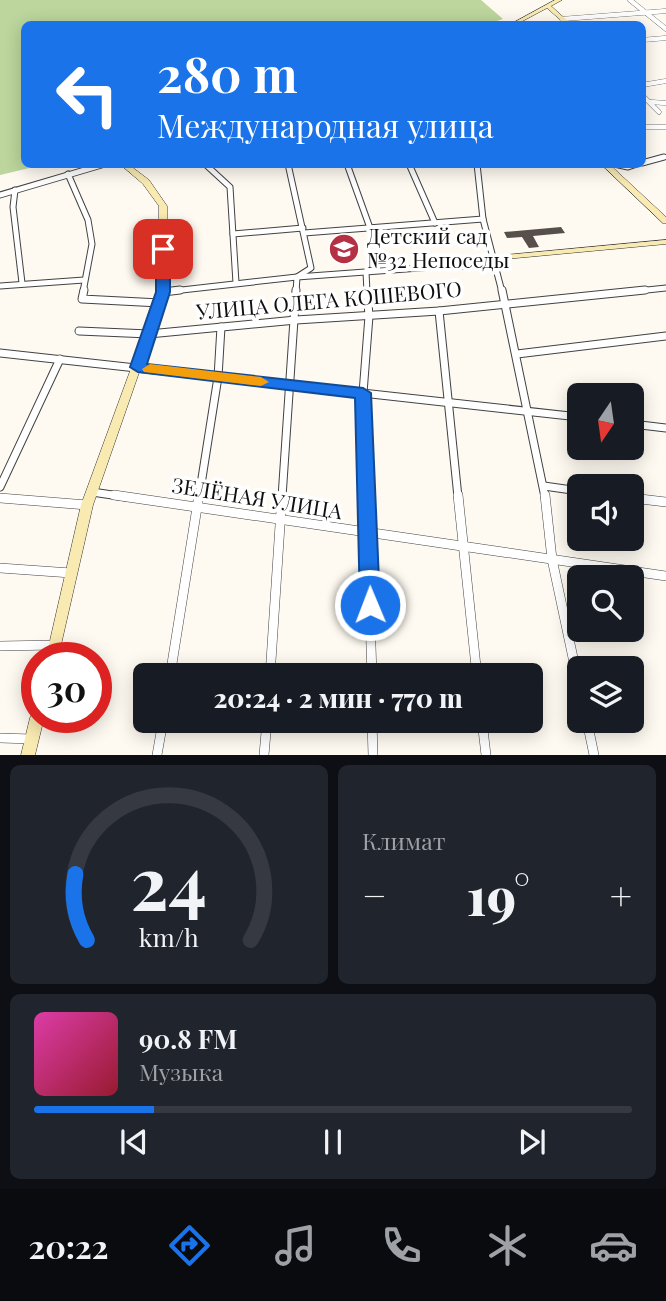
<!DOCTYPE html>
<html lang="ru">
<meta charset="utf-8">
<style>
body{margin:0;font-family:"Playfair Display",serif;background:#20242c;color:#f1f3f6;height:100vh;display:flex;flex-direction:column;font-size:26px;white-space:nowrap}
*{box-sizing:border-box;margin:0}
p{font-size:23px;color:#9ea1a6}
.icon{flex:none;width:38px;height:38px;fill:none;stroke:currentColor;stroke-width:2;stroke-linecap:round;stroke-linejoin:round}
.map{position:relative;height:755px;overflow:hidden}
.drawer{display:flex;flex-direction:column;gap:10px;padding:10px;background:#0d0f14;flex:1}
.drawer>*{flex:none}
.guide{position:absolute;left:21px;top:21px;width:625px;height:147px;border-radius:10px;box-shadow:0 4px 18px #0003;background:#1a73e8;color:#fff;overflow:hidden}
.needle{width:46px;rotate:193deg}
.fabs{position:absolute;left:567px;top:383px;display:grid;gap:14px}
.fabs a{display:grid;place-items:center;width:77px;height:77px;border-radius:10px;background:#171b24;box-shadow:0 4px 18px #0003;font-size:35px}
.speed{position:absolute;left:21px;top:642px;display:flex;gap:14px;font-size:35px;font-weight:700;text-align:center}
.speed>*{display:grid;place-content:center;width:91px;height:91px;border-radius:50%;background:#171b24;box-shadow:0 4px 18px #0003;line-height:1}
.speed .limit{border:10px solid #d22;background:#fff;color:#111}
.pin{position:absolute;display:grid;place-items:center;width:60px;height:60px;color:#fff;margin:-30px;border-radius:14px;box-shadow:0 4px 10px #0006}
.me{position:absolute;width:77px;margin:-38px;rotate:359deg;stroke-linejoin:round;filter:drop-shadow(0 0 5px #0008)}
.turn{display:flex;align-items:center;gap:24px;height:147px;padding:0 21px;font-size:32px}
.turn .icon{width:91px;height:91px;stroke-width:2.5}
.turn b{display:block;font-size:49px;line-height:60px}
.big{font-size:52px;font-weight:800;line-height:1.1}
.drawer .tile{flex:1;display:flex;flex-direction:column;justify-content:center;gap:10px;min-width:0;padding:0 24px;border-radius:10px;background:#20242c}
.drawer .dial{align-items:center;gap:0}
.dial svg{height:182px;overflow:visible;fill:none;stroke:#363941;stroke-width:7;stroke-linecap:round;text-anchor:middle}
.dial text{fill:#f1f3f6;stroke:none}
.song{display:flex;align-items:center;gap:21px}
.cover{width:84px;height:84px;border-radius:10px;background:linear-gradient(135deg,hsl(320 70% 55%),hsl(350 70% 35%))}
.played{height:7px;border-radius:4px;background:linear-gradient(90deg,#1a73e8 20%,#363941 20%)}
.keys{display:flex;justify-content:space-around;direction:ltr}
.heat{display:flex;justify-content:space-between;align-items:center;font-size:38px;direction:ltr}
.drawer .tiles{flex:1;display:grid;gap:10px;grid-template-columns:1fr 1fr}
.tile:last-child{grid-column:span 2}
.trip{position:absolute;left:133px;top:663px;width:410px;height:70px;border-radius:10px;background:#171b24;box-shadow:0 4px 18px #0003;font-weight:800;line-height:70px;text-align:center}
.dock{display:flex;height:112px;justify-content:space-around;align-items:center;background:#090b0e;color:#9ea1a6}
.dock .icon{width:49px;height:49px}
.dock .on{color:#1a73e8}
.dock b{font-size:32px;color:#f1f3f6}
.map>svg:first-child{display:block}
</style>
<div class="map">
<svg width="666" height="755" viewBox="0 0 666 755">
<rect width="100%" height="100%" fill="#fefaf1"/>
<path fill="#bcd69d" d="M 0,0 L 481,0 L 503,19 C 487,25 460,30 445,21 L 426,24 L 24,24 L 24,164 L 42,165 L 0,175 Z"/>
<path fill="#574f4c" d="M 561,227 L 565,233 L 533,236 L 539,247 L 529,248 L 522,237 L 507,238 L 504,232 Z"/>
<g fill="none" stroke-linecap="round" stroke-linejoin="round">
<g stroke="#424242" stroke-width="5">
<g id="street-far3">
<path d="M 630,0 L 666,29"/>
<path d="M 562,19 L 666,11"/>
<path d="M 642,40 L 666,38"/>
<path d="M 642,85 L 666,81"/>
<path d="M 642,95 L 659,112"/>
<path d="M 650,102 L 666,103"/>
<path d="M 642,127 L 666,127"/>
</g>
</g>
<g stroke="#424242" stroke-width="7">
<g id="street-far2">
<path d="M 642,163 L 664,157"/>
<path d="M 205,164 L 230,187 L 236,283"/>
<path d="M 288,164 L 311,268 L 297,277 L 296,292"/>
<path d="M 347,164 L 370,228"/>
<path d="M 409,164 L 435,223"/>
<path d="M 477,164 L 483,219 L 502,292"/>
<path d="M 614,164 L 628,167 L 637,164"/>
<path d="M 68,174 L 88,220 L 92,244 L 83,292"/>
<path d="M 15,190 L 13,207 L 22,283"/>
<path d="M 0,195 L 105,164"/>
<path d="M 304,233 L 483,219"/>
<path d="M 233,234 L 303,228"/>
<path d="M 366,272 L 367,292"/>
<path d="M 0,286 L 84,280"/>
<path d="M 164,292 L 297,277 L 447,266 L 472,266 L 495,258"/>
<path d="M 628,292 L 666,288"/>
</g>
</g>
<g stroke="#424242" stroke-width="9">
<g id="street-far1">
<path d="M 84,290 L 82,299 L 160,303"/>
<path d="M 502,290 L 545,497"/>
<path d="M 163,292 L 180,290"/>
<path d="M 439,311 L 458,497"/>
<path d="M 79,331 L 149,334 L 296,320 L 439,311 L 645,290"/>
<path d="M 0,353 L 579,417"/>
<path d="M 517,354 L 666,336"/>
<path d="M 632,424 L 666,428"/>
<path d="M 544,486 L 579,491"/>
<path d="M 0,487 L 60,359"/>
<path d="M 92,492 L 126,497"/>
<path d="M 199,497 L 218,377 L 221,327"/>
<path d="M 282,497 L 296,290"/>
<path d="M 366,497 L 363,393 L 369,316 L 367,290"/>
</g>
</g>
<g stroke="#424242" stroke-width="10">
<g id="street">
<path d="M 114,495 L 666,576"/>
<path d="M 366,495 L 372,676"/>
<path d="M 458,495 L 477,676"/>
<path d="M 545,495 L 552,559 L 579,686"/>
<path d="M 0,498 L 87,505"/>
<path d="M 632,498 L 666,502"/>
<path d="M 0,568 L 71,573"/>
<path d="M 0,646 L 55,645"/>
<path d="M 170,676 L 199,495"/>
<path d="M 270,676 L 282,495"/>
<path d="M 372,721 L 373,755"/>
<path d="M 482,721 L 486,755"/>
<path d="M 587,721 L 594,755"/>
<path d="M 0,738 L 32,739"/>
<path d="M 157,755 L 163,721"/>
<path d="M 264,755 L 267,721"/>
</g>
</g>
<g stroke="#313131" stroke-width="1">
<g id="secondary">
<path d="M 555,0 L 562,0 L 551,6 L 571,24 L 565,24 L 547,8 L 517,24 L 511,24 Z"/>
<path d="M 120,164 L 128,164 L 149,180 L 167,206 L 167,292 L 93,505 L 58,658 L 46,658 L 81,505 L 159,292 L 159,206 L 143,184 Z"/>
<path d="M 601,164 L 609,164 L 666,217 L 666,223 L 663,223 Z"/>
<path d="M 666,240 L 666,244 L 495,260 L 491,258 L 495,256 Z"/>
<path d="M 37,712 L 37,718 L 44,718 L 35,755 L 21,755 L 30,718 L 32,714 Z"/>
</g>
</g>
<use href="#street-far3" stroke="#fff" stroke-width="4.5"/>
<use href="#street-far2" stroke="#fff" stroke-width="5"/>
<use href="#street-far1" stroke="#fff" stroke-width="7"/>
<use href="#street" stroke="#fff" stroke-width="9"/>
<use href="#secondary" fill="#f9eab1" fill-rule="evenodd"/>
</g>
<path fill="#1a73e8" stroke="#114b97" stroke-width="2" d="M 163,245 L 170,249 L 170,292 L 147,364 L 363,388 L 371,393 L 380,605 L 377,610 L 370,613 L 363,610 L 360,605 L 355,398 L 138,372 L 130,367 L 156,292 L 156,249 Z"/>
<path fill="#f59e0b" d="M 150,364 L 261,377 L 269,382 L 261,386 L 144,372 L 142,369 Z"/>
<defs>
<g id="school-disc" transform="scale(1.575)"><circle r="9.5" fill="#b53043" stroke="#fff"/><path d="M0-5L7-2L0 1L-7-2ZM-4 1L0 2.5L4 1V4Q0 6-4 4Z" fill="#fff"/></g>
</defs>
<g fill-rule="evenodd">
<use href="#school-disc" x="344" y="249"/>
</g>
<g text-anchor="middle" stroke-width="7" stroke-linejoin="round" paint-order="stroke">
<g font-size="21" fill="#0f0f0f" stroke="#fff" text-anchor="start">
<text x="367" y="244">Детский сад<tspan x="367" dy="24">№32 Непоседы</tspan></text>
</g>
<g font-size="21" fill="#0f0f0f" stroke="#fff">
<text transform="translate(329 301) rotate(-5)" y="7">УЛИЦА ОЛЕГА КОШЕВОГО</text>
<text transform="translate(257 499) rotate(9)" y="7">ЗЕЛЁНАЯ УЛИЦА</text>
</g>
</g>
</svg>
<div class="fabs">
<a><svg class="needle" viewBox="-14 -14 28 28"><path d="M0-13l5 13h-10z" fill="#e53935"/><path d="M0 13l5-13h-10z" fill="#9ea1a6"/></svg></a>
<a><svg class="icon" aria-label="sound" viewBox="0 0 24 24"><path d="M4 9h4l5-4v14l-5-4H4zM17 9q2 3 0 6"/></svg></a>
<a><svg class="icon" aria-label="search" viewBox="0 0 24 24"><circle cx="10" cy="10" r="6"/><path d="M15 15l6 6"/></svg></a>
<a><svg class="icon" aria-label="layers" viewBox="0 0 24 24"><path d="M12 4l9 5-9 5-9-5zM3 14l9 5 9-5"/></svg></a>
</div>
<div class="speed"><div class="limit">30</div></div>
<div class="pin" style="left:163px;top:249px;background:#d93025"><svg class="icon" aria-label="arrive" viewBox="0 0 24 24"><path d="M6 21V4h12l-3 4 3 4H6"/></svg></div>
<svg class="me" style="left:370px;top:605px" viewBox="-20 -20 40 40"><circle r="17" fill="#1a73e8" stroke="#fff" stroke-width="3"/><path d="M0-11L8 9 0 5-8 9z" fill="#fff"/></svg>
<div class="trip">20:24 · 2 мин · 770 m</div>
<div class="guide">
<div class="turn"><svg class="icon" aria-label="left" viewBox="0 0 24 24"><path d="M17 20v-9H6M10 6l-5 5 5 5"/></svg><div><b>280 m</b>Международная улица</div></div>
</div>
</div>
<section class="drawer">
<div class="tiles">
<div class="tile dial"><svg viewBox="0 0 100 80">
<path d="M14 69A42 42 0 1 1 86 69"/>
<path d="M14 69A42 42 0 0 1 9 40" stroke="#1a73e8"/>
<text x="50" y="56" font-size="32" font-weight="700">24</text>
<text x="50" y="72" font-size="11">km/h</text>
</svg></div>
<div class="tile"><p>Климат</p>
<div class="heat"><a>−</a><b class="big">19°</b><a>+</a></div>
</div>
<div class="tile">
<div class="song"><i class="cover"></i><div><b>90.8 FM</b><p>Музыка</p></div></div>
<div class="played"></div>
<div class="keys"><svg class="icon" aria-label="previous" viewBox="0 0 24 24"><path d="M18 5L8 12l10 7zM5 5v14"/></svg><svg class="icon" aria-label="pause" viewBox="0 0 24 24"><path d="M8 5v14M16 5v14"/></svg><svg class="icon" aria-label="next" viewBox="0 0 24 24"><path d="M6 5l10 7-10 7zM19 5v14"/></svg></div>
</div>
</div>
</section>
<nav class="dock">
<b>20:22</b>
<svg class="icon on" aria-label="directions" viewBox="0 0 24 24"><path d="M12 3l9 9-9 9-9-9zM9 14v-3h6M13 9l2 2-2 2"/></svg>
<svg class="icon" aria-label="music" viewBox="0 0 24 24"><path d="M9 18V5l10-2v13"/><circle cx="6" cy="18" r="3"/><circle cx="16" cy="16" r="3"/></svg>
<svg class="icon" aria-label="phone" viewBox="0 0 24 24"><path d="M5 4h4l2 5-3 2q2 4 5 5l2-3 5 2v4C11 20 4 13 5 4z"/></svg>
<svg class="icon" aria-label="climate" viewBox="0 0 24 24"><path d="M12 3v18M4 7l16 10M4 17L20 7"/></svg>
<svg class="icon" aria-label="car" viewBox="0 0 24 24"><path d="M5 17H2v-5l4-1 3-4h7l3 4 3 1v5h-3M9 17h6M6 11h13"/><circle cx="7" cy="17" r="2"/><circle cx="17" cy="17" r="2"/></svg>
</nav>
